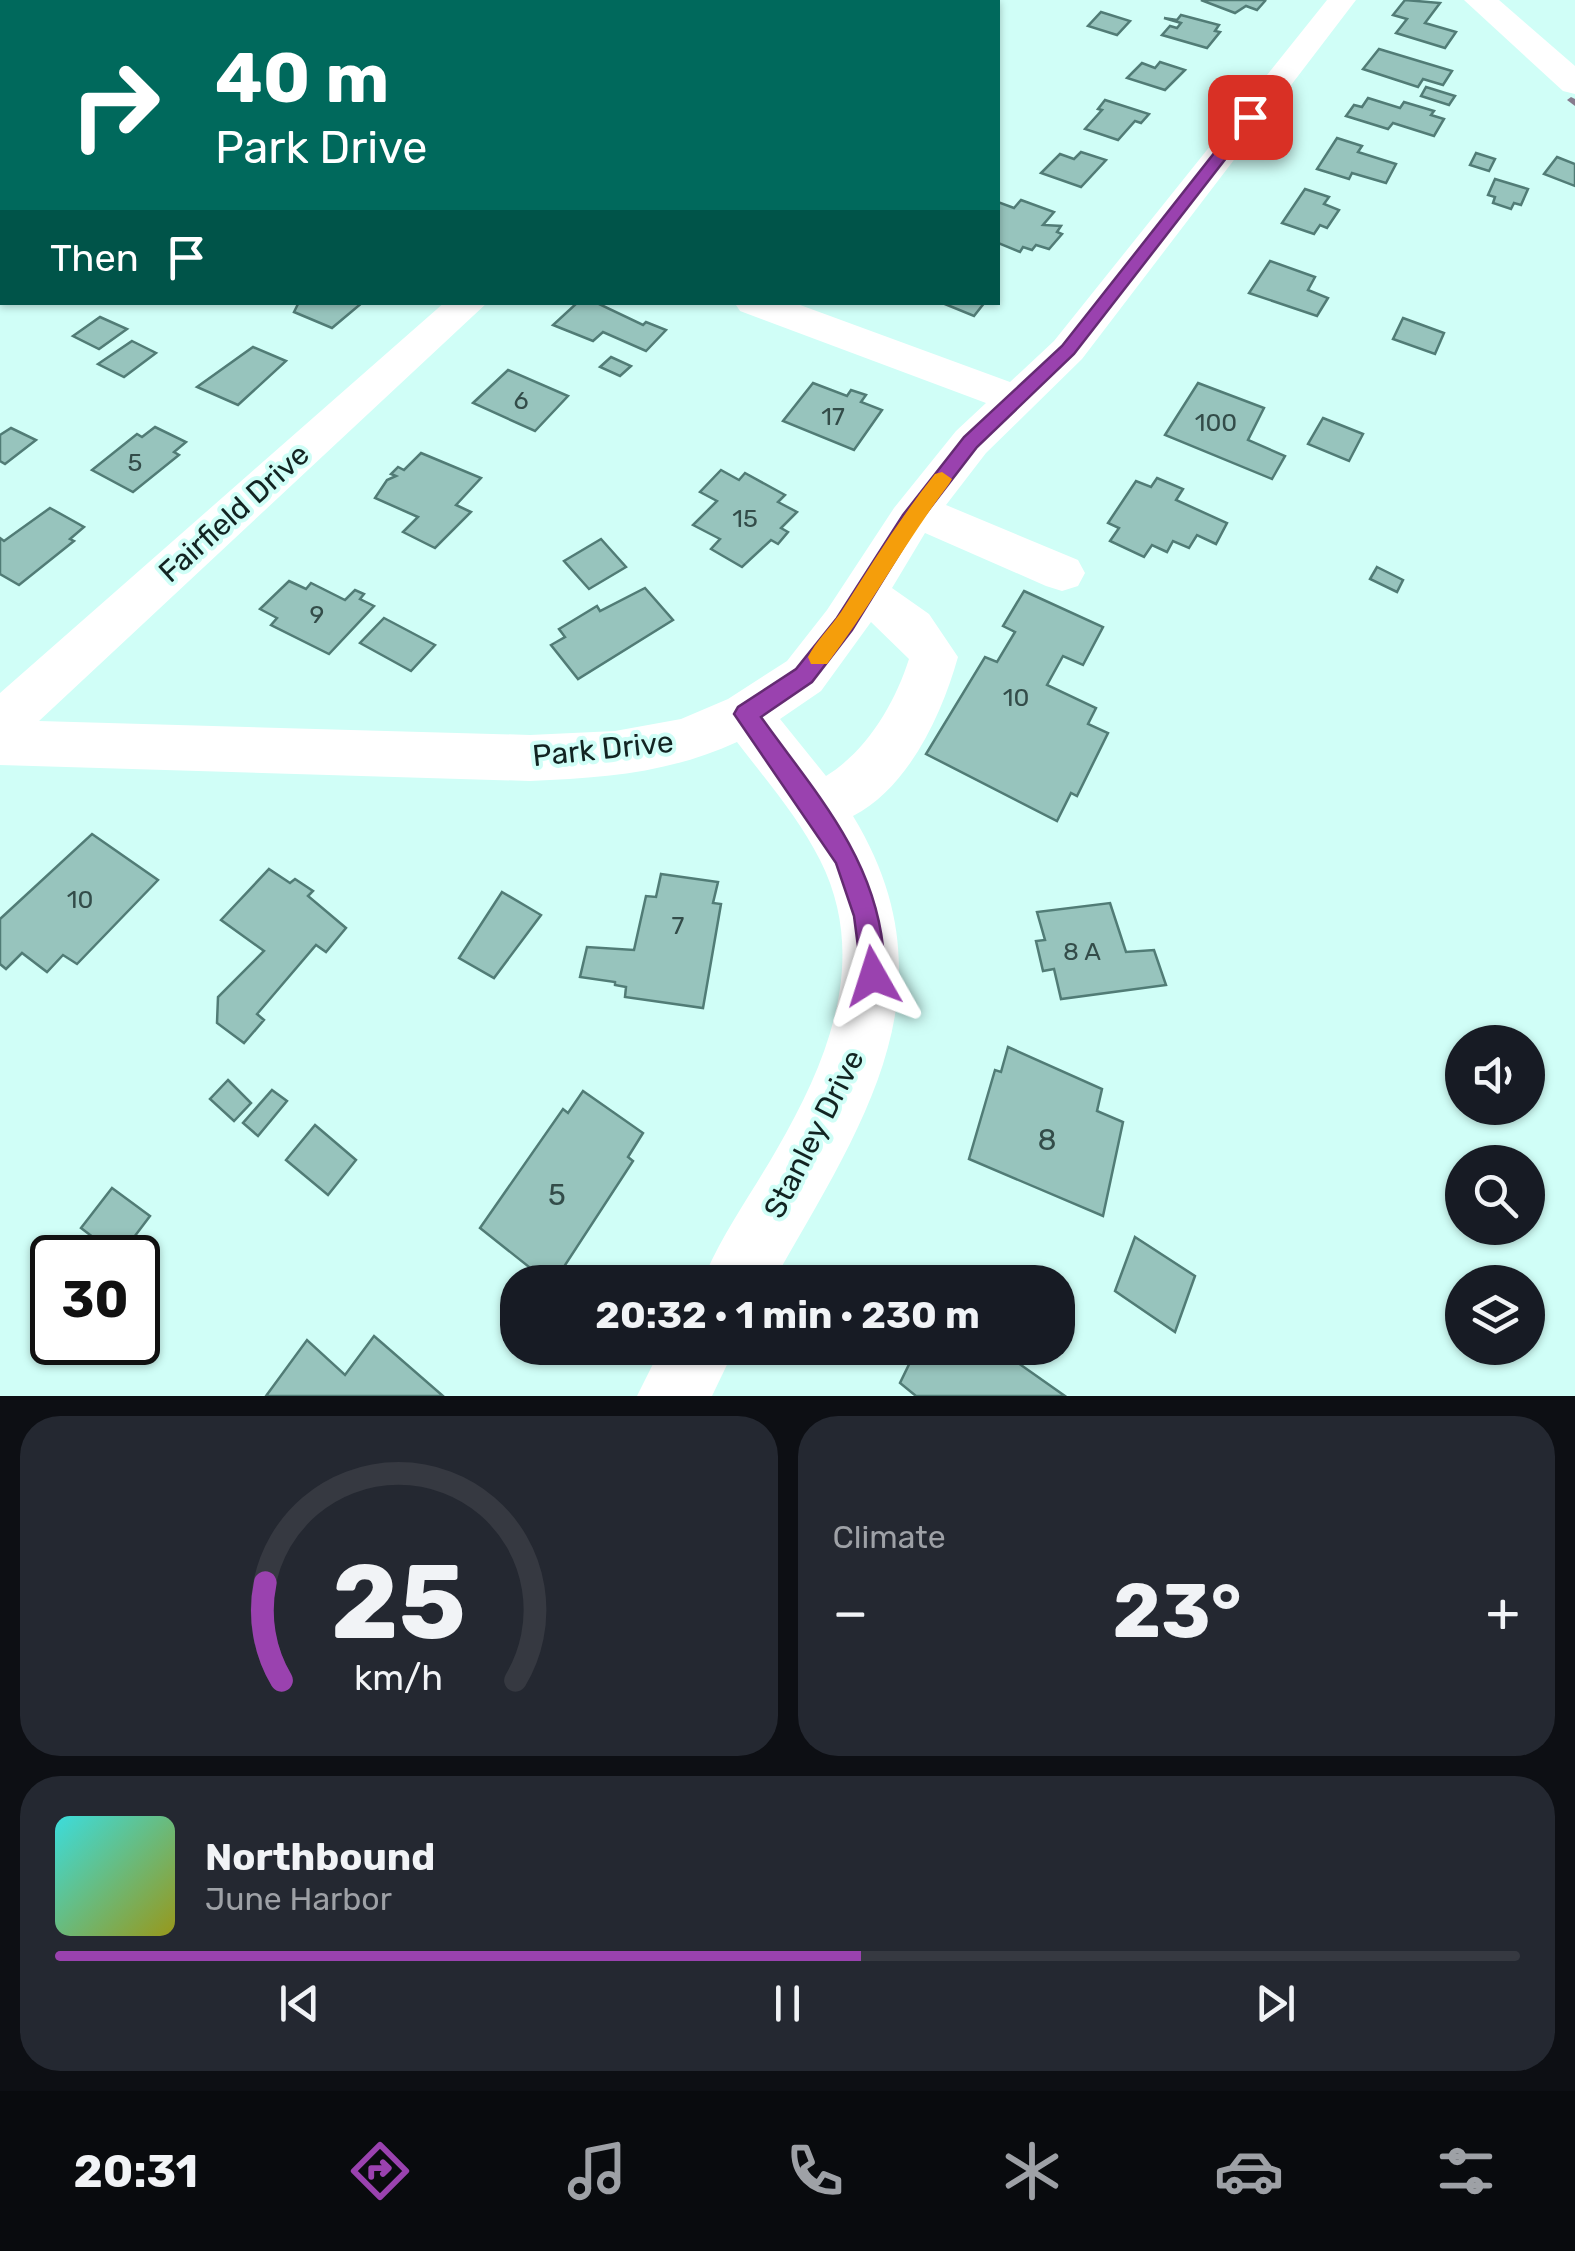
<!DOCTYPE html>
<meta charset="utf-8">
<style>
body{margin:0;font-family:Rubik,sans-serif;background:#242831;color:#f1f3f6;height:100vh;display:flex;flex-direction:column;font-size:38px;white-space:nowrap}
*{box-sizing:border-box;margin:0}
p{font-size:32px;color:#9ea1a6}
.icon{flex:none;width:55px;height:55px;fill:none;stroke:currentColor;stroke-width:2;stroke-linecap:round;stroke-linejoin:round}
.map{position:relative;height:1396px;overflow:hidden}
.details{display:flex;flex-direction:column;gap:20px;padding:20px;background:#0d0f14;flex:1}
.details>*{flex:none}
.banner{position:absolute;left:0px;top:0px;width:1000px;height:305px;box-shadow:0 2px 8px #0004;background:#00695c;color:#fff;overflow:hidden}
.fabs{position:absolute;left:1445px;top:1025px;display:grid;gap:20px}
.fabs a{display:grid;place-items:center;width:100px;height:100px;border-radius:50%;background:#171b24;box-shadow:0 2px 8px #0004;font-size:50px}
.speed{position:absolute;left:30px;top:1235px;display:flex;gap:20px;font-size:50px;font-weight:700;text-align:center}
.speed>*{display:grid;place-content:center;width:130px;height:130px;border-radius:50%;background:#171b24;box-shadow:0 2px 8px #0004;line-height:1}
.speed .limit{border:5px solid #111;border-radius:15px;background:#fff;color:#111}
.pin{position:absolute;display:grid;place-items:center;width:85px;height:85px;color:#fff;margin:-42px;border-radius:20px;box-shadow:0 5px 15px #0006}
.me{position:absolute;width:110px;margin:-55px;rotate:354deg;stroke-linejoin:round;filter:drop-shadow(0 0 8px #0008)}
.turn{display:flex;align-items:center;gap:35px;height:210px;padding:0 50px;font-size:45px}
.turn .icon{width:130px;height:130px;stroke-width:2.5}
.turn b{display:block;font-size:70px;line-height:85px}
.then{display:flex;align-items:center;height:95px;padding:0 50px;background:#0003;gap:20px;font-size:38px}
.big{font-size:75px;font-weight:700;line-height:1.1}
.details .widget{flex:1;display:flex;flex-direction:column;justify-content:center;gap:15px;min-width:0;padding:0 35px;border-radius:40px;background:#242831}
.details .dial{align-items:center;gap:0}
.dial svg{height:260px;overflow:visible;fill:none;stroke:#363941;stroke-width:7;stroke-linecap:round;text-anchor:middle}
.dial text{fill:#f1f3f6;stroke:none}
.song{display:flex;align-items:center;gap:30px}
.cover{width:120px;height:120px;border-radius:15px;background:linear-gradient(135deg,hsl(180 70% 55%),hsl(60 70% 35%))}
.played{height:10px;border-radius:5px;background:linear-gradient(90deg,#9a42af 55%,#363941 55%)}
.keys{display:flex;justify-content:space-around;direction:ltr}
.heat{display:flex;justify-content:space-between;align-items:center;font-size:55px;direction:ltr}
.details .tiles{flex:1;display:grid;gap:20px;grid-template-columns:1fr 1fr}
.widget:last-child{grid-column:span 2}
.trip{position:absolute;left:500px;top:1265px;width:575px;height:100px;border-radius:40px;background:#171b24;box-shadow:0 2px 8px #0004;font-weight:700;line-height:100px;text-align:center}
.dock{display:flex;height:160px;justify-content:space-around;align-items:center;background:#090b0e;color:#9ea1a6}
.dock .icon{width:70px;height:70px}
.dock .current{color:#9a42af}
.dock b{font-size:45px;color:#f1f3f6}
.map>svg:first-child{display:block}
</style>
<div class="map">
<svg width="1575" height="1396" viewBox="0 0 1575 1396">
<rect width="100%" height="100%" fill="#d0fef7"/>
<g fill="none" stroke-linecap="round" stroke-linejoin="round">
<path fill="#867c8e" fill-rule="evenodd" d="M 1571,97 L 1575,99 L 1575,106 L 1567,100 Z"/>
</g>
<g fill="#97c4bd" stroke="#517c76" stroke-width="2.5">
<path d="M 1201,0 L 1263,0 L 1265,1 L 1257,10 L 1246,6 L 1235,13 Z"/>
<path d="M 1405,0 L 1440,3 L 1425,23 L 1456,32 L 1445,48 L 1396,33 L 1407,19 L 1393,15 Z"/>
<path d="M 1101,12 L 1130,21 L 1117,35 L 1088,26 Z"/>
<path d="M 1181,15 L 1219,25 L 1215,31 L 1220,32 L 1207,48 L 1162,35 L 1170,26 L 1177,28 L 1181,23 L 1164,18 L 1177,20 Z"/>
<path d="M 1379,49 L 1452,71 L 1443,85 L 1423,79 L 1418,87 L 1363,69 Z"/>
<path d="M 1160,62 L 1185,70 L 1165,90 L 1127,78 L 1142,63 L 1155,68 Z"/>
<path d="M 1426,87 L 1455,96 L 1449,105 L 1421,96 Z"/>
<path d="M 1368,98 L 1400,108 L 1404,102 L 1434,111 L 1431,115 L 1444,119 L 1434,136 L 1393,123 L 1388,129 L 1346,116 L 1354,105 L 1362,107 Z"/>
<path d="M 1105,100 L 1149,114 L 1141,123 L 1135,121 L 1118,140 L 1085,129 L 1102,110 L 1098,109 Z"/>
<path d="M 1337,138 L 1362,146 L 1358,152 L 1396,164 L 1386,183 L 1352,173 L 1349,179 L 1317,169 Z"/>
<path d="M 1081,152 L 1106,160 L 1081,187 L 1041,173 L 1060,154 L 1074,159 Z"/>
<path d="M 1476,153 L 1495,159 L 1489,171 L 1470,165 Z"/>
<path d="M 1557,157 L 1575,164 L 1575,186 L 1544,174 Z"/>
<path d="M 1495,179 L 1528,189 L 1521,205 L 1514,203 L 1511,209 L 1493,203 L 1495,197 L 1488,195 Z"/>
<path d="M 1305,189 L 1329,197 L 1324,204 L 1339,210 L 1327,228 L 1320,225 L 1314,234 L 1282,223 Z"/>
<path d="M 1021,200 L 1054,212 L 1043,225 L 1061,226 L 1057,232 L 1062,234 L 1049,249 L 1036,245 L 1032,250 L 1023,247 L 1020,252 L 998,243 L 998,202 L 1014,208 Z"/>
<path d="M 1270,261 L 1315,277 L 1308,290 L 1328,298 L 1317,316 L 1249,293 Z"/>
<path d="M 299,302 L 363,302 L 332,328 L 294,312 Z"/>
<path d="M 578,302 L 595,302 L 643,325 L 646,322 L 666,330 L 646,351 L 603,332 L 593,341 L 553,325 Z"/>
<path d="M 940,302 L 985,302 L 974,316 Z"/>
<path d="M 100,317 L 127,329 L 99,349 L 73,336 Z"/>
<path d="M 1403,318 L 1444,333 L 1435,354 L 1393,339 Z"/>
<path d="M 132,341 L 156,353 L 124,377 L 98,364 Z"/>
<path d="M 253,347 L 286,361 L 238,405 L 197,387 Z"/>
<path d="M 611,357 L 631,366 L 620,376 L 600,367 Z"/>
<path d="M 508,370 L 568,396 L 535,431 L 473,403 Z"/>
<path d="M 813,383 L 847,396 L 851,390 L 866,395 L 861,402 L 882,410 L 854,450 L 783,421 Z"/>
<path d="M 1198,383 L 1264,408 L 1248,440 L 1285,456 L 1272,479 L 1165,435 Z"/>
<path d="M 1323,418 L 1363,434 L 1349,461 L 1308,444 Z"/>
<path d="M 155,427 L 186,442 L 174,452 L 179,455 L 133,492 L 92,470 L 137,434 L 142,437 Z"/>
<path d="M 11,428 L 36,440 L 5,464 L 0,461 L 0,435 Z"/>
<path d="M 421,453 L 481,478 L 456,505 L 471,512 L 435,548 L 403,532 L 418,517 L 375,498 L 387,480 L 396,476 L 391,474 L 398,467 L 404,470 Z"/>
<path d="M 721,470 L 739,480 L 745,473 L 785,495 L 778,502 L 797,512 L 781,528 L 788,532 L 778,544 L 771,540 L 742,567 L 711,549 L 720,539 L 693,525 L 717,501 L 700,492 Z"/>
<path d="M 1157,478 L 1183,489 L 1176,500 L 1227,523 L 1216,544 L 1197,535 L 1189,548 L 1173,541 L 1167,552 L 1152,545 L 1144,557 L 1110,541 L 1119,528 L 1108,523 L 1136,481 L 1151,487 Z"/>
<path d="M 50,508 L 84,527 L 70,539 L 74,541 L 19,585 L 0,574 L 0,538 L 4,541 Z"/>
<path d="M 601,539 L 626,567 L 589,589 L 564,561 Z"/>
<path d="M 1377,567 L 1403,580 L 1397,592 L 1370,579 Z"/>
<path d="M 289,581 L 306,589 L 311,583 L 345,600 L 355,590 L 364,594 L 360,599 L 374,606 L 329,654 L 271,625 L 277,618 L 260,609 Z"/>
<path d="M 645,588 L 673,620 L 578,679 L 551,645 L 565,637 L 559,629 L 597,606 L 600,611 Z"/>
<path d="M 1024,591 L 1103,627 L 1083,665 L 1063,656 L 1047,685 L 1096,708 L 1088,724 L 1108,733 L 1077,796 L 1071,793 L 1057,821 L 926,754 L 985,657 L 997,662 L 1015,632 L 1003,626 Z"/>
<path d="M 384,618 L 435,645 L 411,671 L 360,643 Z"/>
<path d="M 92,834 L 158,880 L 77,964 L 63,955 L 47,972 L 22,953 L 6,969 L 0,964 L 0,919 Z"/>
<path d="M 269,869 L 290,883 L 295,879 L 313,891 L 308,896 L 346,928 L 326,952 L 316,945 L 257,1014 L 264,1020 L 244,1043 L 217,1023 L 218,997 L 264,951 L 221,920 Z"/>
<path d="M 661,874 L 718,882 L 713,903 L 721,904 L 703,1008 L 625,997 L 626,987 L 615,985 L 615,982 L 580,977 L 587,947 L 634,950 L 646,896 L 656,897 Z"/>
<path d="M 502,892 L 541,915 L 494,978 L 459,958 Z"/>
<path d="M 1110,903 L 1126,952 L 1154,950 L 1166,985 L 1061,999 L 1054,969 L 1043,971 L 1036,941 L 1045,940 L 1037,912 Z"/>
<path d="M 1008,1047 L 1102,1089 L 1097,1111 L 1123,1122 L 1103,1216 L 969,1159 L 995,1070 L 1001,1072 Z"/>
<path d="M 228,1080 L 251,1103 L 234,1121 L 210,1099 Z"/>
<path d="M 272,1090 L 287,1101 L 258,1136 L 243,1123 Z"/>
<path d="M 583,1091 L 643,1133 L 628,1157 L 633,1161 L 554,1282 L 548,1282 L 480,1228 L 563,1109 L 568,1113 Z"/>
<path d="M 315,1125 L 356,1160 L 328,1195 L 286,1160 Z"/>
<path d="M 112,1188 L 150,1216 L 119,1257 L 81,1228 Z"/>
<path d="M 1135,1237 L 1195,1276 L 1175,1332 L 1115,1291 Z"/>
<path d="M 374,1336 L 443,1396 L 266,1396 L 307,1340 L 345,1375 Z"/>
<path d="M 917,1348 L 997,1348 L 1065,1396 L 916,1396 L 900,1383 Z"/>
</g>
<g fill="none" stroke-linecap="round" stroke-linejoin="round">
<g fill="#fff" fill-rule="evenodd">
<path d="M 1327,0 L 1356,0 L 1082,359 L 986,453 L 946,505 L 1078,560 L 1085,573 L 1078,586 L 1062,591 L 1046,586 L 925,533 L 892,588 L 929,614 L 958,657 C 942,714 909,787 853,816 C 959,990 860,1128 773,1282 L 702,1282 C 721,1235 752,1193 777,1149 C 828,1061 870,959 820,860 C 798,817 766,780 737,742 C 670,773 603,778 530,781 L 0,765 L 0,693 L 445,302 L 488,302 L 39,721 L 530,735 L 615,731 L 681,719 L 728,699 L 787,661 L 827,610 L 894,508 L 956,431 L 986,403 L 740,311 L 734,302 L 792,302 L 1010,382 L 1054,341 ZM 871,622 L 909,659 C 895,703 867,751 826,776 L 780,719 L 821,691 Z"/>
<path d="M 0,1 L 4,2 L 2,20 L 0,19 Z"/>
<path d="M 661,1348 L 735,1348 L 712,1396 L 637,1396 Z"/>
</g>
<path fill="#fff" fill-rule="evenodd" d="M 1464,0 L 1499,0 L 1575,66 L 1575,94 L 1563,91 Z"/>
</g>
<path fill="#9a42af" stroke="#642b72" stroke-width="2.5" d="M 1245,114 L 1258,117 L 1074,354 L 977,447 L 917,525 L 852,630 L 812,682 L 761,717 C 813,790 873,854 883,947 C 884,961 887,973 882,985 L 873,989 L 863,985 L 854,916 L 836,863 L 734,714 L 738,707 L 796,669 L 837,618 L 903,515 L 964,437 L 1062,346 Z"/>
<path fill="#f59e0b" d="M 942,472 L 952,479 L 949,484 C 905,542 871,606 827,664 L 811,664 L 808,657 C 816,641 830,628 841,612 C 871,565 900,518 935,474 Z"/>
<g text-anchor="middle" stroke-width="8" stroke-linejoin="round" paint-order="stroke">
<g font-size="25" fill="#334c49">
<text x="521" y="409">6</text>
<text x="833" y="425">17</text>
<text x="1216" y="431">100</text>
<text x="135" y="471">5</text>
<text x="745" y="527">15</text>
<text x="317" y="623">9</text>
<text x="1016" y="706">10</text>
<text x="80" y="908">10</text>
<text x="678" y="934">7</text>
<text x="1082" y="960">8 A</text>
</g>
<g font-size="30" fill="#122422" stroke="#d0fef7">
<text transform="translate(234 513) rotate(-42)" y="10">Fairfield Drive</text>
<text transform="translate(603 749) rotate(-6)" y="10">Park Drive</text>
<text transform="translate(814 1134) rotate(-63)" y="10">Stanley Drive</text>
</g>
<g font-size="30" fill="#334c49">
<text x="1047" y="1150">8</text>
<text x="557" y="1205">5</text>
</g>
</g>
</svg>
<div class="fabs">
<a><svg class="icon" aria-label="sound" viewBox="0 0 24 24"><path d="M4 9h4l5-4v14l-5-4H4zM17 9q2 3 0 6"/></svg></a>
<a><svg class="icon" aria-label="search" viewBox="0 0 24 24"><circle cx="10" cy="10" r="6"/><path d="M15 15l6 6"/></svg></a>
<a><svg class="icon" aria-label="layers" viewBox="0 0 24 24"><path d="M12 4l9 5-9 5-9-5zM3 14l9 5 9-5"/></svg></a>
</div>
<div class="speed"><div class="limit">30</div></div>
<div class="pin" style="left:1250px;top:117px;background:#d93025"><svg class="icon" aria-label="arrive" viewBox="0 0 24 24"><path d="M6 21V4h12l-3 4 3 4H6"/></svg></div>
<svg class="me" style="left:873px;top:976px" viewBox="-20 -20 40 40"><path d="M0-17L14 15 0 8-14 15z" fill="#9a42af" stroke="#fff" stroke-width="4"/></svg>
<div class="trip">20:32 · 1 min · 230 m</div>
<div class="banner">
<div class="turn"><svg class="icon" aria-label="right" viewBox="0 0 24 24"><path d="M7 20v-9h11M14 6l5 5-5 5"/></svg><div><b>40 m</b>Park Drive</div></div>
<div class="then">Then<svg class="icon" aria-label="arrive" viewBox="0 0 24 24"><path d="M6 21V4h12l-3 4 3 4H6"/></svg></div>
</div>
</div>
<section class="details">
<div class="tiles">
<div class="widget dial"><svg viewBox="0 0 100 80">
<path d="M14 69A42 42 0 1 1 86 69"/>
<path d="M14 69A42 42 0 0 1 9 39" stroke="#9a42af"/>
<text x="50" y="56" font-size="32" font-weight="700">25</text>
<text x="50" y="72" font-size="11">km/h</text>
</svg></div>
<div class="widget"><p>Climate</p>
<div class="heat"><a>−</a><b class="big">23°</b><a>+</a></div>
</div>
<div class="widget">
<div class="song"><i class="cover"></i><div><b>Northbound</b><p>June Harbor</p></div></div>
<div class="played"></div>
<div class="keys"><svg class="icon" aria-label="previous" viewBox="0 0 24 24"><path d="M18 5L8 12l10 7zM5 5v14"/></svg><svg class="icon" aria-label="pause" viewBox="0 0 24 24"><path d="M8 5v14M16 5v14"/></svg><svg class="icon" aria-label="next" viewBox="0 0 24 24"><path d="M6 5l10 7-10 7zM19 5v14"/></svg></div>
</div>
</div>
</section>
<nav class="dock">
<b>20:31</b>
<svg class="icon current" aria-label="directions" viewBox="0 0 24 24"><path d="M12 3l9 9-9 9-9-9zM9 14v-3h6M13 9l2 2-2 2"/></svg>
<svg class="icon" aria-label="music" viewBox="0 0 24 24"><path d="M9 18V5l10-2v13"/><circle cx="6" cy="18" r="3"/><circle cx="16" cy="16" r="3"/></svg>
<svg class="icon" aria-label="phone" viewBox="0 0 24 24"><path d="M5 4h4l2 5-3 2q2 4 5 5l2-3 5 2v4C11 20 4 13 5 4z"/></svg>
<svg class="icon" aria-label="climate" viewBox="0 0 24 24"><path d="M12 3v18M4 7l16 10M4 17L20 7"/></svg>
<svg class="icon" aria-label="car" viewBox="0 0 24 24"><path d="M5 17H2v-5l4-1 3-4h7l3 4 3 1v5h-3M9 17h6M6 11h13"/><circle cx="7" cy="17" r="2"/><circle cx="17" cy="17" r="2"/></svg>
<svg class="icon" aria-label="filters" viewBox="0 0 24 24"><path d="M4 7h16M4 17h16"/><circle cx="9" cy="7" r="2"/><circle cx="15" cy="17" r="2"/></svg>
</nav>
